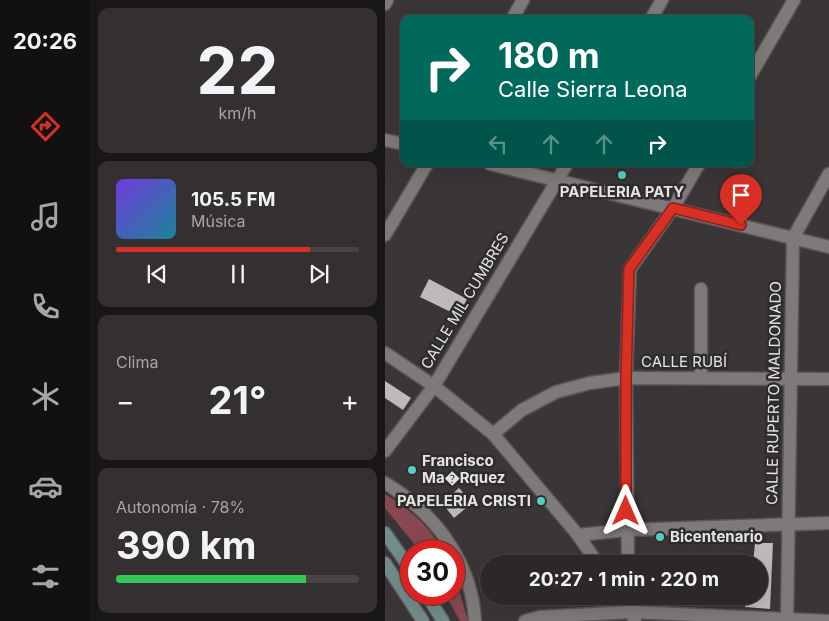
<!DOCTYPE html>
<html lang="es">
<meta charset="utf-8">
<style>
body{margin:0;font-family:Inter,sans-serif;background:#343031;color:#f1f3f6;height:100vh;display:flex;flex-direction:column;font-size:19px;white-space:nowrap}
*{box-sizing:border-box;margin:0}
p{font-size:16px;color:#a6a6a8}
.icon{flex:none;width:28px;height:28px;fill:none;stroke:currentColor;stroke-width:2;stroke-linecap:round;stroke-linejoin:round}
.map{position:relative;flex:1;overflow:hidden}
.side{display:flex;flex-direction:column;gap:8px;padding:8px;background:#181617;width:295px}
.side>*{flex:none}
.top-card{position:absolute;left:15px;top:15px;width:354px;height:152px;border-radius:10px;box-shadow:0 5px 20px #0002,0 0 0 1px #484446;background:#00695c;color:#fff;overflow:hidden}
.speed{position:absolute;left:15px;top:540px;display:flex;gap:10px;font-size:25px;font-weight:700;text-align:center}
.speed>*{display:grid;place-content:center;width:65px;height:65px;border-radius:50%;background:#2c2829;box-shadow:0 5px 20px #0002,0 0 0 1px #484446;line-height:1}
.speed .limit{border:8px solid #d22;background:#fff;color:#111}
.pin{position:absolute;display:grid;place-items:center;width:42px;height:42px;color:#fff;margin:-51px -21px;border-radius:50% 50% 50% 0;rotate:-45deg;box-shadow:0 0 5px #0007}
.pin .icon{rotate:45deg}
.me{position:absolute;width:55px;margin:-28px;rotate:0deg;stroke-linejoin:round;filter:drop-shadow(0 0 4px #0008)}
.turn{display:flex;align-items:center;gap:18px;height:105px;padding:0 15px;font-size:22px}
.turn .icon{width:65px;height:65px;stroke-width:2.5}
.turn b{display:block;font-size:35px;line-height:42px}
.lanes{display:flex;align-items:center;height:48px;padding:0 15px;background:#0003;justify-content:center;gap:25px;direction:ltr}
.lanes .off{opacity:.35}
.big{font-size:38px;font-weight:700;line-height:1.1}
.side .card{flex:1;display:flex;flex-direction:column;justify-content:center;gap:8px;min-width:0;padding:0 18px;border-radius:10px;background:#343031}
.side .dial{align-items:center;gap:0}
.dial b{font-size:65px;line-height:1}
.song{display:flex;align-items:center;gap:15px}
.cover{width:60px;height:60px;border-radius:8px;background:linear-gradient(135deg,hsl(260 70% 55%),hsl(190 70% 35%))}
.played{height:5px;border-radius:2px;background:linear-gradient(90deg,#d93025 80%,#484446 80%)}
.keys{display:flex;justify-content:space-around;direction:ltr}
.heat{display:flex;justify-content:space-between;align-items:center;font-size:28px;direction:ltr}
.charge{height:8px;border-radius:4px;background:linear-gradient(90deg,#34c759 78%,#484446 0)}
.trip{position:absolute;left:95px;top:555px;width:288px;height:50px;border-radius:25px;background:#2c2829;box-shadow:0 5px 20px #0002,0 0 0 1px #484446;font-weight:700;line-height:50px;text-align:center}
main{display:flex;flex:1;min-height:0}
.menu{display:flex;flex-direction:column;width:90px;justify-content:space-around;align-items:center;background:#121010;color:#a6a6a8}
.menu .icon{width:35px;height:35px}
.menu .current{color:#d93025}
.menu b{font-size:22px;color:#f1f3f6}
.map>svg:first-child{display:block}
</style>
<main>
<nav class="menu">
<b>20:26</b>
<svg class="icon current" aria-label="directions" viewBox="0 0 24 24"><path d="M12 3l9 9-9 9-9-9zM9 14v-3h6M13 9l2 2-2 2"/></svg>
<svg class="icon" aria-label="music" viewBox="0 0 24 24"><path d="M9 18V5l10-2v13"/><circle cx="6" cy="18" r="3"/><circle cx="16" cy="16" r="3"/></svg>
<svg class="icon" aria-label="phone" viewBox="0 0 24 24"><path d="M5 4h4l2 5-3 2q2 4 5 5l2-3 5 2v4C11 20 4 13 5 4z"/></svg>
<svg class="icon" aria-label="climate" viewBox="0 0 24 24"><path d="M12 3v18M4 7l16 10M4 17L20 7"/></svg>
<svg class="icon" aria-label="car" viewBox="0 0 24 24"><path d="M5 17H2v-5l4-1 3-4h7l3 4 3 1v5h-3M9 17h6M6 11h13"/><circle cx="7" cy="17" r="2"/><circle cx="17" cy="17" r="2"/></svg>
<svg class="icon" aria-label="filters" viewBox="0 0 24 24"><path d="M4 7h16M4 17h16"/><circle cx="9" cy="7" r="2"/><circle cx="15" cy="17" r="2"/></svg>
</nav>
<section class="side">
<div class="card dial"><b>22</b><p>km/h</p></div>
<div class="card">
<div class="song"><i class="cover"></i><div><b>105.5 FM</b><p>Música</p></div></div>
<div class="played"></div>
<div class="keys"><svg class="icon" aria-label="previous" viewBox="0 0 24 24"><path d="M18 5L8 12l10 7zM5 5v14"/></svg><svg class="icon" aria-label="pause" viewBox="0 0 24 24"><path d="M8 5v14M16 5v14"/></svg><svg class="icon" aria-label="next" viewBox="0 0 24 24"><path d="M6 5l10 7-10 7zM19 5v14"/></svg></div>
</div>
<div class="card"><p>Clima</p>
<div class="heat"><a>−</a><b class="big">21°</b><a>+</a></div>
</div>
<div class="card"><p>Autonomía · 78%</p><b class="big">390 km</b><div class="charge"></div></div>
</section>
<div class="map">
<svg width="444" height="621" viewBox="0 0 444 621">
<rect width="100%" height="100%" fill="#3a3637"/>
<g fill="#894751">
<path d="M 0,494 C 24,509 45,526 57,551 L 35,551 L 0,508 Z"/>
<path d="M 69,574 L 71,580 L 83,621 L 75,621 L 60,594 L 69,594 Z"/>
</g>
<g fill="#bebaba">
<path d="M 44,279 L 82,299 L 74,316 L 35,297 Z"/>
<path d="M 0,381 L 26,398 L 18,410 L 0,398 Z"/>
<path d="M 74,488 L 87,503 L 69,518 L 57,503 Z"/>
<path d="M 370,543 L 388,543 L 385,609 L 360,607 L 361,596 L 374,596 L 374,564 L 368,564 Z"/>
</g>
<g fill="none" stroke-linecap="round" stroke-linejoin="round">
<g stroke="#585555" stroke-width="15">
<g id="street">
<path d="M 0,4 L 2,0"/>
<path d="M 127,19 L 138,0"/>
<path d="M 266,19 L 277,0"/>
<path d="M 365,76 L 409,0"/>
<path d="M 0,140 L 19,144"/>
<path d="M 105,164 L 444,247"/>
<path d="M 0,235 L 42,164"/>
<path d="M 0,353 L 49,386 L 108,434 L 193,535 L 213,564"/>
<path d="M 316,378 L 316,289"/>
<path d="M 108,434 L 137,410 L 171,392 L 205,383 L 241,378 L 444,379"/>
<path d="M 0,451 L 49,386 L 182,164"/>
<path d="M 0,483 C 50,513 87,562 90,621"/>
<path d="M 193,535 L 241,530 L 444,523"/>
<path d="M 243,564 L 241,378 L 245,269 L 288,208 L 314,164"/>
<path d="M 245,596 L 246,612 L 250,621"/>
<path d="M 140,621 L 155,617 L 246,612 L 444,621"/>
<path d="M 402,621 L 408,238 L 444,174"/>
</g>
</g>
<g stroke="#585555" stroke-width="15">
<g id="secondary">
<path d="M 0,533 L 26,570"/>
<path d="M 0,563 L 38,621"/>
<path d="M 41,594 L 58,621"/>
</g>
</g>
<use href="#street" stroke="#7e7a7a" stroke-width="12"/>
<use href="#secondary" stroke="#738d8a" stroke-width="12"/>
</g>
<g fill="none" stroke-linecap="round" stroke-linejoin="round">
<g stroke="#8d1f18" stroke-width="12">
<path id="route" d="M 241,511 L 241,378 L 244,269 L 288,208 L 356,225"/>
</g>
<use href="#route" stroke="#d93025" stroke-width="9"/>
</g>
<g fill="#56cec4" stroke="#2f2c2c" stroke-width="2">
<circle cx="237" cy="175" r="5"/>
<circle cx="27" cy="470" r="5"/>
<circle cx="156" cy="501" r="5"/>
<circle cx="275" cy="537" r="5"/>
</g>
<g text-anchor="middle" stroke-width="5" stroke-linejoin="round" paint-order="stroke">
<g font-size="15" font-weight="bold" fill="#e5e3e3" stroke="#2f2c2c" text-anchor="start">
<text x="237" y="197" text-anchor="middle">PAPELERIA PATY</text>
<text x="37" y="466">Francisco<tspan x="37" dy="17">Ma�Rquez</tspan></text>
<text x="146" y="506" text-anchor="end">PAPELERIA CRISTI</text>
<text x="285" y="542">Bicentenario</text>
</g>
<g font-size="15" fill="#e5e3e3" stroke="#2f2c2c">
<text transform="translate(80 301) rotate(-59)" y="5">CALLE MIL CUMBRES</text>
<text x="299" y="367">CALLE RUBÍ</text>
<text transform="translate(389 393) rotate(-89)" y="5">CALLE RUPERTO MALDONADO</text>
</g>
</g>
</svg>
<div class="speed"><div class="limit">30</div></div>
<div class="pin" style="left:356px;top:225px;background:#d93025"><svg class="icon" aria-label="arrive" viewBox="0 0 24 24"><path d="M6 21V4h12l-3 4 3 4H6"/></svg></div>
<svg class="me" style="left:241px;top:511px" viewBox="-20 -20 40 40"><path d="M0-17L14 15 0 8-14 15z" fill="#d93025" stroke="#fff" stroke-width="4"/></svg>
<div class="trip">20:27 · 1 min · 220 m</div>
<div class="top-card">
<div class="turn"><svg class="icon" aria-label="right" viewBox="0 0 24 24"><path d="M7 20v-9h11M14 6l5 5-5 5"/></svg><div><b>180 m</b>Calle Sierra Leona</div></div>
<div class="lanes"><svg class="icon off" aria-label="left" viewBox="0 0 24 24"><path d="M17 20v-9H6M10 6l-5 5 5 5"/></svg><svg class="icon off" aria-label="ahead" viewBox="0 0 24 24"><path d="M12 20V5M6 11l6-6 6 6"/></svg><svg class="icon off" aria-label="ahead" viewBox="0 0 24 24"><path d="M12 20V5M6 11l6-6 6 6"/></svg><svg class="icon" aria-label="right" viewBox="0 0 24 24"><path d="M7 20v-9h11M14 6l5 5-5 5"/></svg></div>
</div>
</div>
</main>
